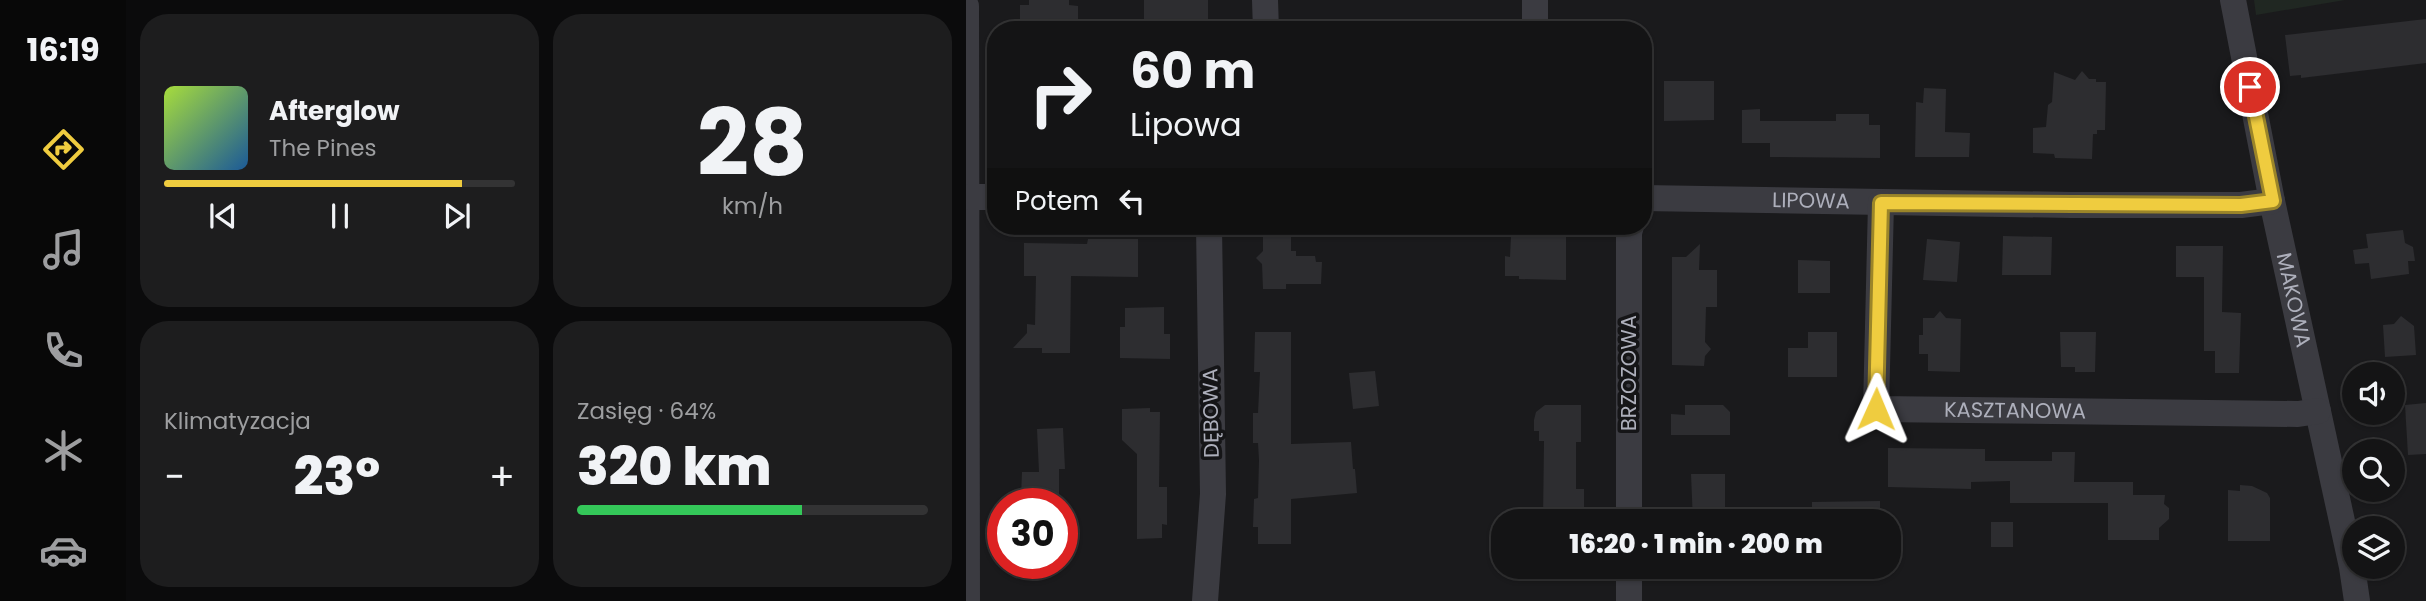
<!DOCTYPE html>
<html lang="pl">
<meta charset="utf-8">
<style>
body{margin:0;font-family:Poppins,sans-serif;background:#1d1d1e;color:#f1f3f6;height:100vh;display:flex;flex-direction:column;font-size:26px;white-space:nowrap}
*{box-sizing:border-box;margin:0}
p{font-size:23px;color:#9d9ea0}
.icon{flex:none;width:38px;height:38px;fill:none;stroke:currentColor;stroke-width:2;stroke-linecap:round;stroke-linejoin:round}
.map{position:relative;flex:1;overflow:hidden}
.details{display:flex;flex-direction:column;gap:14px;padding:14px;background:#0b0b0c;width:840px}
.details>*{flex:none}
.guide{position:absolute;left:21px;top:21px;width:665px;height:214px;border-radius:28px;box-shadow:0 2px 5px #0004,0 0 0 2px #333334;background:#141415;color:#f1f3f6;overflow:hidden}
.tools{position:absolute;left:1376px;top:362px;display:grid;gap:14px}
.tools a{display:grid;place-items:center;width:63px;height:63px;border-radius:50%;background:#141415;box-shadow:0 2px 5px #0004,0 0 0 2px #333334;font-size:35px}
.speed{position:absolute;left:21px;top:488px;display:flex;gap:14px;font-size:35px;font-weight:700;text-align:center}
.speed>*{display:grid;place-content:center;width:91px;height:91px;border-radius:50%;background:#141415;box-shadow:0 2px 5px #0004,0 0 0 2px #333334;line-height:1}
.speed .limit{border:10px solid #d22;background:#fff;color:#111}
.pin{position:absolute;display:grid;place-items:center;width:60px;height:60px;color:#fff;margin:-30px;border:4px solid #fff;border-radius:50%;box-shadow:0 2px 7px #0007}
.me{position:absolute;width:77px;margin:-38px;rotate:1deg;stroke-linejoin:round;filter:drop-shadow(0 0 5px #0008)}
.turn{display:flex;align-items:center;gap:24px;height:147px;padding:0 28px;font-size:32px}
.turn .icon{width:91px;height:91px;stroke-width:2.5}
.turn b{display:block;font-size:49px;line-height:60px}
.then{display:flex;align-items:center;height:66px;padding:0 28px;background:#0003;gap:14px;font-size:26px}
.big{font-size:52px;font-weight:800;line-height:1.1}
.details .card{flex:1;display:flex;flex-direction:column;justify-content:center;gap:10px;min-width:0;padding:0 24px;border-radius:28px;background:#1d1d1e}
.details .dial{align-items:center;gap:0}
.dial b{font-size:91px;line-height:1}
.song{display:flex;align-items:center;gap:21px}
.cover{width:84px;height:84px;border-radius:10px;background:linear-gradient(135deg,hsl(80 70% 55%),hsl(210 70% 35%))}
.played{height:7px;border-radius:4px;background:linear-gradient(90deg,#efcc3f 85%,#333334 85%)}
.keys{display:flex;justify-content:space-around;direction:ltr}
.heat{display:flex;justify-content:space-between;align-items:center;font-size:38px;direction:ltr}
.charge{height:10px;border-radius:5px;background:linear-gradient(90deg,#34c759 64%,#333334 0)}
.details .tiles{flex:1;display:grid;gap:14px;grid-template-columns:repeat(2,1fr)}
.trip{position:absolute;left:525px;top:509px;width:410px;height:70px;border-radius:28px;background:#141415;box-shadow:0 2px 5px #0004,0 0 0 2px #333334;font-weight:800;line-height:70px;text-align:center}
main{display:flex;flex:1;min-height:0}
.tabs{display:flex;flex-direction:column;width:126px;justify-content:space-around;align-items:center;background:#080808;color:#9d9ea0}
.tabs .icon{width:49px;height:49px}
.tabs .selected{color:#efcc3f}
.tabs b{font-size:32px;color:#f1f3f6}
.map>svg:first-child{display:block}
</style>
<main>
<nav class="tabs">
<b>16:19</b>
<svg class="icon selected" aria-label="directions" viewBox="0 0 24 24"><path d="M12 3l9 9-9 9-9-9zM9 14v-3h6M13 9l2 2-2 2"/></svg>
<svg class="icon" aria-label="music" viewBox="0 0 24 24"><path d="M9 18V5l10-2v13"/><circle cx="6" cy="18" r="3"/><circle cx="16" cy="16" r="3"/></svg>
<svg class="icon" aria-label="phone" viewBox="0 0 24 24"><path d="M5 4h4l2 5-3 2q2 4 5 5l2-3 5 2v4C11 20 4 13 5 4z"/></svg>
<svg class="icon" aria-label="climate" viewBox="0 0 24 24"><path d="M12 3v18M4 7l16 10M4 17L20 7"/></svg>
<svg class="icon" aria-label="car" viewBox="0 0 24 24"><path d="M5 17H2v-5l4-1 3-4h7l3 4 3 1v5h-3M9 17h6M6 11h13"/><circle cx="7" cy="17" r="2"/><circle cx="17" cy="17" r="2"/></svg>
</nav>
<section class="details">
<div class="tiles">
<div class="card">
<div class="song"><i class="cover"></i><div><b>Afterglow</b><p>The Pines</p></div></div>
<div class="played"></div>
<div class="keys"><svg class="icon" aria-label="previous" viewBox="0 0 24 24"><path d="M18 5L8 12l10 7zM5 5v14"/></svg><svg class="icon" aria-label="pause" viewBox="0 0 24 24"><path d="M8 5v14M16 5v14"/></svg><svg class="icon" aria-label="next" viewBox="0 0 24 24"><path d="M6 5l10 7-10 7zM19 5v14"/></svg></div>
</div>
<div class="card dial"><b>28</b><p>km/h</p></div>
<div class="card"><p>Klimatyzacja</p>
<div class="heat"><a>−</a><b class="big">23°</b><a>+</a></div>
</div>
<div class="card"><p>Zasięg · 64%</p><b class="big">320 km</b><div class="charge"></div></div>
</div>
</section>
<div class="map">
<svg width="1460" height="601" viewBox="0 0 1460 601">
<rect width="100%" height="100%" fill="#1a1a1c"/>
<path fill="#202722" d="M 1288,0 L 1379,0 L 1290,15 Z"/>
<g fill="#2d2d30">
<path d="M 63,0 L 103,0 L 103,5 L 112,6 L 112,30 L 54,30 L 54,5 L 63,5 Z"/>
<rect x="178" y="0" width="64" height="30"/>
<path d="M 1460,19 L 1460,63 L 1335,78 L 1335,75 L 1324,76 L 1319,35 Z"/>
<path d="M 1116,71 L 1123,79 L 1130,79 L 1130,82 L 1140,82 L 1139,130 L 1131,130 L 1131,134 L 1127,134 L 1126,159 L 1089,158 L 1088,154 L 1067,153 L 1067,128 L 1080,127 L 1082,105 L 1086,102 L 1088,72 L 1109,80 Z"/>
<path d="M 698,81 L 748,81 L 748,120 L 698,121 Z"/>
<path d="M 958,88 L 980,89 L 979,132 L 1004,133 L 1003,157 L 949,157 L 950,102 L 957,103 Z"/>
<path d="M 794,109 L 794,121 L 870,121 L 870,114 L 903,114 L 903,125 L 914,125 L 914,158 L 804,157 L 804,143 L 776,143 L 776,110 Z"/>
<path d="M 1437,230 L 1439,243 L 1447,247 L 1449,261 L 1442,261 L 1443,274 L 1405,279 L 1403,263 L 1389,264 L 1387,250 L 1402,248 L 1400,234 Z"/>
<path d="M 297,234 L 325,234 L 325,251 L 330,251 L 330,256 L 349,256 L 350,262 L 356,262 L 355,284 L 320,284 L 320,289 L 297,289 L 296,264 L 290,258 L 297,251 Z"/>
<path d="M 545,236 L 600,236 L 600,280 L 553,279 L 553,276 L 539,276 L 539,256 L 544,257 Z"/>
<path d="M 1037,236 L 1086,237 L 1085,275 L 1036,275 Z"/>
<path d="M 122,239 L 172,239 L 172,277 L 105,276 L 104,353 L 76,353 L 76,348 L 47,348 L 61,333 L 61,324 L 69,325 L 70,276 L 58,276 L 58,243 L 121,244 Z"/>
<path d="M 961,239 L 994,242 L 991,282 L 957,280 Z"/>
<path d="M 734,244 L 733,270 L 751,270 L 751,307 L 740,307 L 739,342 L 745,349 L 739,356 L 738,366 L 706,365 L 706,257 L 720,257 Z"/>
<path d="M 1210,246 L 1257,246 L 1256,312 L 1275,313 L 1273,373 L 1249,373 L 1249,351 L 1238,351 L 1238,277 L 1210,277 Z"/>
<path d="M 832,260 L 864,261 L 864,293 L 832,293 Z"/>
<path d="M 198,307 L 198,334 L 204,334 L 204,359 L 154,358 L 154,327 L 159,327 L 159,308 Z"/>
<path d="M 974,311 L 980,318 L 995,319 L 994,372 L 962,371 L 962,354 L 953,354 L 953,335 L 957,335 L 957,318 L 968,318 Z"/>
<path d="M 1435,316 L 1448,326 L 1450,355 L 1419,357 L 1417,325 L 1428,324 Z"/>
<path d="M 289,332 L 325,332 L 325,444 L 385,442 L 387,469 L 389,469 L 391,493 L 325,499 L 325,544 L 292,544 L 292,527 L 287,527 L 288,499 L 292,498 L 293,460 L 292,443 L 287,443 L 287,413 L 292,413 L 294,372 L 288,372 Z"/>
<path d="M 842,332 L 871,332 L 871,377 L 822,377 L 822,348 L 842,348 Z"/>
<path d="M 1094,332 L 1130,332 L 1129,372 L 1109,372 L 1109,367 L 1095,367 Z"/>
<path d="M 409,371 L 413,406 L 387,409 L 383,373 Z"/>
<path d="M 1460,403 L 1460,454 L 1442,455 L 1439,405 Z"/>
<path d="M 579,405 L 615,405 L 615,442 L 610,442 L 610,489 L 618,489 L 618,522 L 577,522 L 578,441 L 573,441 L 573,431 L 568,431 L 568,420 L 570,412 Z"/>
<path d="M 719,405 L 757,405 L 764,412 L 764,435 L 705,435 L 705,414 L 719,415 Z"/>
<path d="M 184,408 L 184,412 L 194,412 L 193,487 L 201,487 L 201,525 L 196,524 L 196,538 L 171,539 L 171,454 L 156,440 L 156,409 Z"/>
<path d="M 97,428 L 99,469 L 93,469 L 93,498 L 55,497 L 56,472 L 73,472 L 71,429 Z"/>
<path d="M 922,448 L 1019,449 L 1019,461 L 1086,461 L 1086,452 L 1109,452 L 1108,482 L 1167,482 L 1167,495 L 1199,495 L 1198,504 L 1203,508 L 1203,519 L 1193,528 L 1193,540 L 1142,540 L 1142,503 L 1044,503 L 1044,481 L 1005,482 L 1005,489 L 922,487 Z"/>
<path d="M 725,474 L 759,474 L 759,522 L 727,522 Z"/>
<path d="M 1274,485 L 1286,486 L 1301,493 L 1304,498 L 1304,541 L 1262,541 L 1262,490 L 1274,491 Z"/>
<path d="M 914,501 L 914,522 L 846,522 L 846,502 Z"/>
<rect x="1025" y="522" width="22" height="25"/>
</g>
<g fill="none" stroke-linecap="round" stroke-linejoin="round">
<g stroke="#3b3b41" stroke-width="26">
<path d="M 299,0 L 300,30"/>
<path d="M 569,0 L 569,30"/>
<path id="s1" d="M 1267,0 L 1306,201 L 1386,567 L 1391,601"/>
<path d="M 0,6 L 1,601"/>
<path d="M 2,197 L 30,197"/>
<path id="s2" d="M 677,198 L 1105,205 L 1275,205 L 1306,201"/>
<path id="s3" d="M 915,203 L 910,409 L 1332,414 L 1352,411"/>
<path d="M 663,522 L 663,233 L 665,226"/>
<path d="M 663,567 L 663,601"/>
<path d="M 239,601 L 247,494 L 243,226"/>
</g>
</g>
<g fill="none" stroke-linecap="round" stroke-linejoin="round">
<g stroke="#9b8529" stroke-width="18">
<path id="route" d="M 910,409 L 915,203 L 1275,205 L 1307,201 L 1284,87"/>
</g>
<use href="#route" stroke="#efcc3f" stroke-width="12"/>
</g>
<g text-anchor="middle" stroke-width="7" stroke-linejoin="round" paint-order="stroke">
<g font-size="21" fill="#adafbb" stroke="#151517">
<text dy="7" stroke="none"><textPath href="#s2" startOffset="168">LIPOWA</textPath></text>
<text dy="7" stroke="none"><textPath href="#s1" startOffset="306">MAKOWA</textPath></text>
<text transform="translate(663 373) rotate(-90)" y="7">BRZOZOWA</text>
<text dy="7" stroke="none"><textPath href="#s3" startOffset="345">KASZTANOWA</textPath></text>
<text transform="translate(245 413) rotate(-91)" y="7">DĘBOWA</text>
</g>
</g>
</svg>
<div class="tools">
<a><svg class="icon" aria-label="sound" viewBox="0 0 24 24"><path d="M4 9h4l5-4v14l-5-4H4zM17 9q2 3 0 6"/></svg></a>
<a><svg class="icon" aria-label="search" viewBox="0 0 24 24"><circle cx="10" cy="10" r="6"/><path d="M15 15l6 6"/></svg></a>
<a><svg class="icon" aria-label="layers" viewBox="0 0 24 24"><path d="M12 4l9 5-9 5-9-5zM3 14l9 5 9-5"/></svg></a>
</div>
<div class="speed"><div class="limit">30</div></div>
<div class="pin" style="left:1284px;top:87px;background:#d93025"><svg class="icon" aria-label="arrive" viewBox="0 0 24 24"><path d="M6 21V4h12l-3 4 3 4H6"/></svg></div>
<svg class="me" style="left:910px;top:409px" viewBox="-20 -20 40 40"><path d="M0-17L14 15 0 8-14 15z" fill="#efcc3f" stroke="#fff" stroke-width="4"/></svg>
<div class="trip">16:20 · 1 min · 200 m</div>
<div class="guide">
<div class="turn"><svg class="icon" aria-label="right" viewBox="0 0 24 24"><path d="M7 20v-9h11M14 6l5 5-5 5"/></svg><div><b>60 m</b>Lipowa</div></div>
<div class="then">Potem<svg class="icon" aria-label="left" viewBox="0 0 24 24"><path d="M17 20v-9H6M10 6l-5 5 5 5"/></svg></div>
</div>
</div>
</main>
